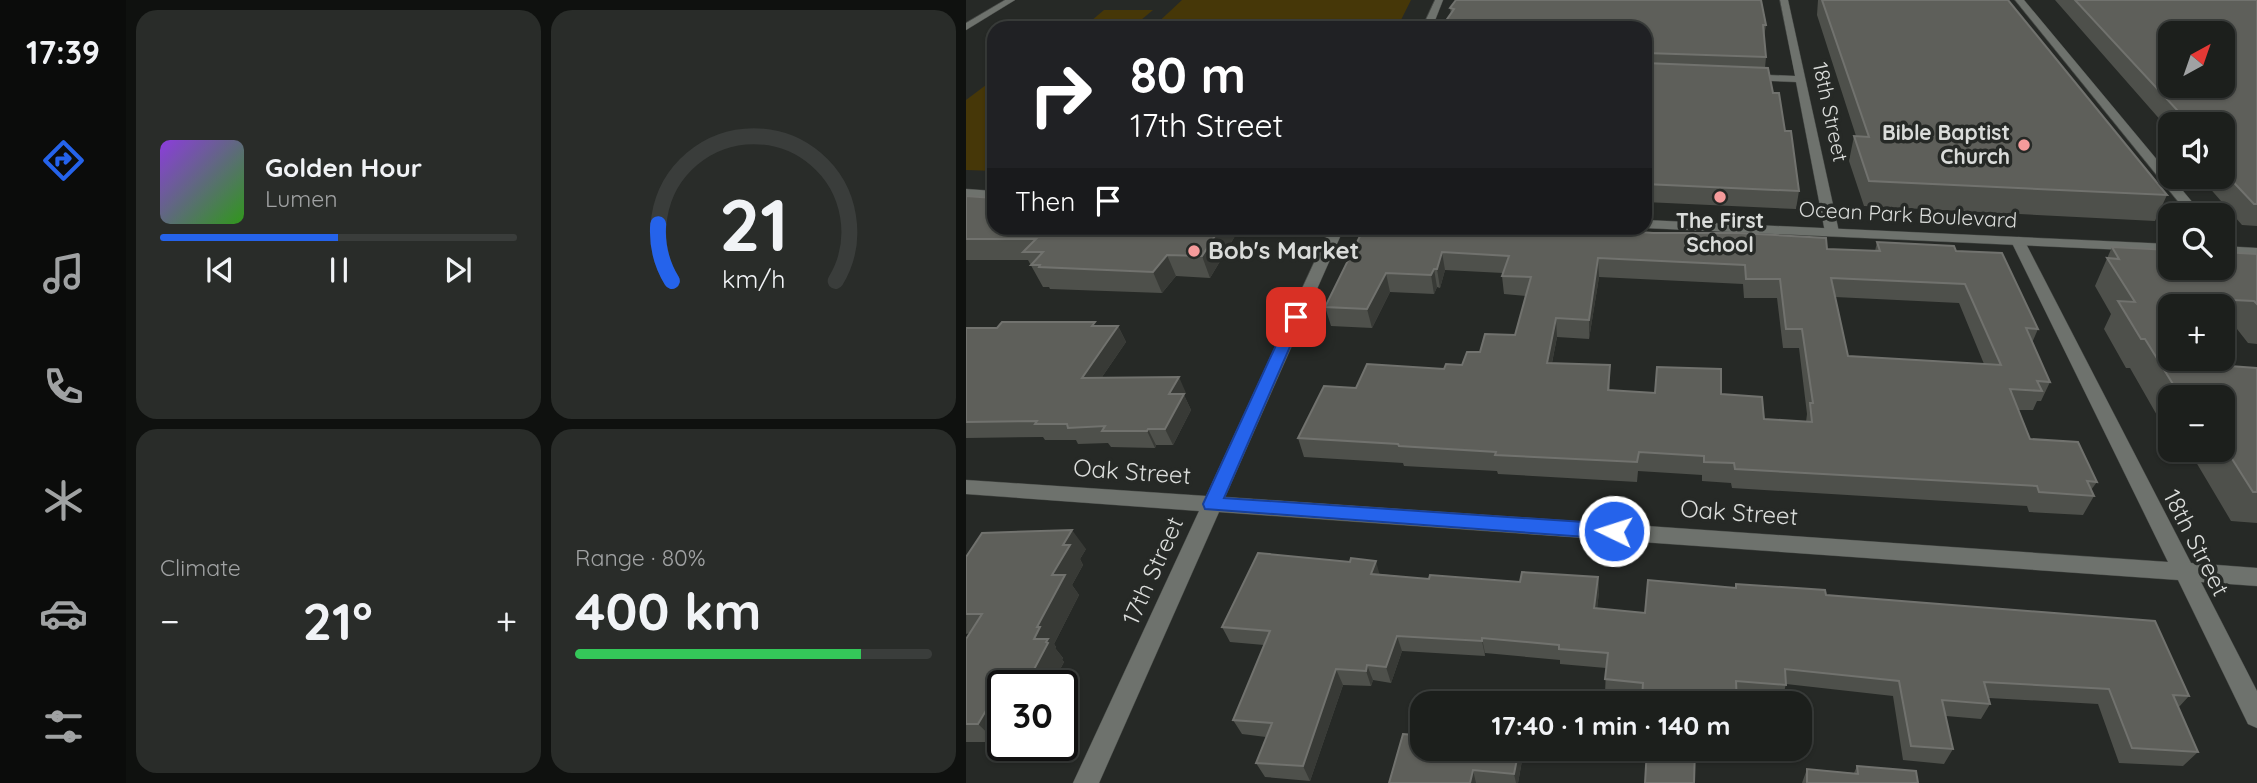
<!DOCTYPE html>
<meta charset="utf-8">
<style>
body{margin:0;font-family:Quicksand,sans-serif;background:#292c29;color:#f1f3f6;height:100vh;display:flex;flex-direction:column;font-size:26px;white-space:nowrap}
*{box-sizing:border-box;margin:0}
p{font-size:23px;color:#a0a2a3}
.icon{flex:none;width:38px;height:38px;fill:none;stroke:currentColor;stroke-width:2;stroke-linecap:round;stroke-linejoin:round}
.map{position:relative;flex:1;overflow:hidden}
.drawer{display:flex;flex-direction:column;gap:10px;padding:10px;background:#0f110f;width:840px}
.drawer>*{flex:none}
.banner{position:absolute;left:21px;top:21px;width:665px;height:214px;border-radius:21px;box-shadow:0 2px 5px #0004,0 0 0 2px #3a3d3b;background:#202124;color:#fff;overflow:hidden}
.needle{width:46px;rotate:40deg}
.fabs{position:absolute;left:1192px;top:21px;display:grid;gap:14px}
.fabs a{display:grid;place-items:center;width:77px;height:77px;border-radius:14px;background:#1c1f1c;box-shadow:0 2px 5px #0004,0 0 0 2px #3a3d3b;font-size:35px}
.speed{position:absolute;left:21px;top:670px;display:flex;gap:14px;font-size:35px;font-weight:700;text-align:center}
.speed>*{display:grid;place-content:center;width:91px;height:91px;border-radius:50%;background:#1c1f1c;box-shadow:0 2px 5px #0004,0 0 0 2px #3a3d3b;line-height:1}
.speed .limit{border:4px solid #111;border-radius:10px;background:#fff;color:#111}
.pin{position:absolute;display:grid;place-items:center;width:60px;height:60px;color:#fff;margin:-30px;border-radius:14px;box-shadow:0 4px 10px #0006}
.me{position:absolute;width:77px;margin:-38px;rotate:274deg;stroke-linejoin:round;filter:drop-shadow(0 0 5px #0008)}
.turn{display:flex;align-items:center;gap:24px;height:147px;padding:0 28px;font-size:32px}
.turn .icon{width:91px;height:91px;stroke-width:2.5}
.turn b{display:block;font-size:49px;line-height:60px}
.then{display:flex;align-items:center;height:66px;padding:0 28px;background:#0003;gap:14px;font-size:26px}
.big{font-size:52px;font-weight:800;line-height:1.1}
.drawer .tile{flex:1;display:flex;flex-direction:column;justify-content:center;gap:10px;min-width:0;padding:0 24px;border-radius:21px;background:#292c29}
.drawer .dial{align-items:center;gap:0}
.dial svg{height:182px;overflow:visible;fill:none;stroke:#3a3d3b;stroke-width:7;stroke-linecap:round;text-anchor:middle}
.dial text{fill:#f1f3f6;stroke:none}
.song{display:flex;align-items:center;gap:21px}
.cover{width:84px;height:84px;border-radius:10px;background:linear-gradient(135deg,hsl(270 70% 55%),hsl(110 70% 35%))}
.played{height:7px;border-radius:4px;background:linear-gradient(90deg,#2563eb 50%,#3a3d3b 50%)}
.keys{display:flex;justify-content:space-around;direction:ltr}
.heat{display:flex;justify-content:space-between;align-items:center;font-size:38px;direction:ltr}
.charge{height:10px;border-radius:5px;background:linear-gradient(90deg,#34c759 80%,#3a3d3b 0)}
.drawer .tiles{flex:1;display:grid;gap:10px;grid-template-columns:repeat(2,1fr)}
.trip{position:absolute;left:444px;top:691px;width:402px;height:70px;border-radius:21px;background:#1c1f1c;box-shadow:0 2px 5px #0004,0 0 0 2px #3a3d3b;font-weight:800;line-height:70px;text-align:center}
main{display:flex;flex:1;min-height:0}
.dock{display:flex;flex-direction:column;width:126px;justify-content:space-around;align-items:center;background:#0b0c0b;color:#a0a2a3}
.dock .icon{width:49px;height:49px}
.dock .selected{color:#2563eb}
.dock b{font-size:32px;color:#f1f3f6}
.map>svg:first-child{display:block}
</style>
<main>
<nav class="dock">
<b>17:39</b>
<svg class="icon selected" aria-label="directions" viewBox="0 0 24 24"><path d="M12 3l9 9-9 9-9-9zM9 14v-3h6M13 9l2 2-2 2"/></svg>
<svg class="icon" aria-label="music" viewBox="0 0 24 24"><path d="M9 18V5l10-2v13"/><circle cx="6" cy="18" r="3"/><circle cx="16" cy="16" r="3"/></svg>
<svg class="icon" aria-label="phone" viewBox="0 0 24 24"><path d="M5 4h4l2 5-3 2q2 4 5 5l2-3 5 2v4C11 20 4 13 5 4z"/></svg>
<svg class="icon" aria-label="climate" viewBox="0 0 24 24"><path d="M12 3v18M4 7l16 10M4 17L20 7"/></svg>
<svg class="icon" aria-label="car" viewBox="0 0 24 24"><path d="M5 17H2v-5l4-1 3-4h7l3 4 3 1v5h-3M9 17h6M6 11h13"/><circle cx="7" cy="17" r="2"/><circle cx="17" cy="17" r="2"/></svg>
<svg class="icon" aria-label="filters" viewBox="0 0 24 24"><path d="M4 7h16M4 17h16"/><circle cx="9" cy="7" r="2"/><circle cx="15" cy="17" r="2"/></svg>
</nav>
<section class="drawer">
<div class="tiles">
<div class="tile">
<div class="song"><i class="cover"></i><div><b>Golden Hour</b><p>Lumen</p></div></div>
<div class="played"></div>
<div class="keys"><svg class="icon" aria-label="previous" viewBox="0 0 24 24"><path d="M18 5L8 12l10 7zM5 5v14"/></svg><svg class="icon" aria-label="pause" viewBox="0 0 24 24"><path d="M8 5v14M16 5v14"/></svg><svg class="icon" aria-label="next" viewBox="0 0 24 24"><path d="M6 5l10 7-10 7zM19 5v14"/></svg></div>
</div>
<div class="tile dial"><svg viewBox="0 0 100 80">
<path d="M14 69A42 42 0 1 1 86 69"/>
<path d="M14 69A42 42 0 0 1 8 44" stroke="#2563eb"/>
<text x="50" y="56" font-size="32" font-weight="700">21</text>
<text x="50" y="72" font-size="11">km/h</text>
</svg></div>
<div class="tile"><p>Climate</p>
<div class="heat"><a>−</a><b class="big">21°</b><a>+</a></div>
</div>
<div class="tile"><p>Range · 80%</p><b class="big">400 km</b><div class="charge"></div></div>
</div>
</section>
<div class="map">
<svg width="1291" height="783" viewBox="0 0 1291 783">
<rect width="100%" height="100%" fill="#262926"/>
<g fill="#463708">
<path d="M 216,0 L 445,0 L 431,28 L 186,28 Z"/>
<path d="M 138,10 L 187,10 L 175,20 L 125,21 Z"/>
<path d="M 28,79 L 28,171 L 0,170 L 0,100 Z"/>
</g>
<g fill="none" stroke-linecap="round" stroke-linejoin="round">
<g stroke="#444744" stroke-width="1">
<g id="minor">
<path d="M 39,0 L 49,0 L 0,30 L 0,23 Z"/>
<path d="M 469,0 L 477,0 L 466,28 L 456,28 Z"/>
<path d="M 814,0 L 822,0 L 873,232 L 866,236 L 859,232 L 830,82 L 780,80 L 775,77 L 780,74 L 829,76 Z"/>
<path d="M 1049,0 L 1058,0 L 1237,215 L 1223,215 Z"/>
<path d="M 364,228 L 378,228 L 259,497 L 1202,562 L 1045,241 L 1052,237 L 1057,238 L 1225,563 L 1291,568 L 1291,586 L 1235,582 L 1291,691 L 1291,728 L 1282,724 L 1212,580 L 253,512 L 133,783 L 107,783 L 233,511 L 0,494 L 0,480 L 240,496 Z"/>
</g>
</g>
<g stroke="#444744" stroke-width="1">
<g id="tertiary">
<path d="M 0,189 L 28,191 L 28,199 L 0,197 Z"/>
<path d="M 679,220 L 1204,244 L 1204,252 L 679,228 L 677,228 L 679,228 Z"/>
<path d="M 1256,246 L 1291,248 L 1291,256 L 1256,254 Z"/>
</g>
</g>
<use href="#minor" fill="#6e726d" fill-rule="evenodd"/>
<use href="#tertiary" fill="#6e726d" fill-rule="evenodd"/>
</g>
<g fill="#4e504b" fill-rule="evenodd">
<path d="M 852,0 L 1042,0 L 1201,195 L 1189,221 L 898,206 L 883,161 L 888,136 L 890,136 L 851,15 Z"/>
<path d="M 1089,0 L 1291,0 L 1291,226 L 1276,225 L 1234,177 L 1256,177 L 1256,124 L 1204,124 L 1204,131 Z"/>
<path d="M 484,8 L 800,25 L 798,37 L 800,57 L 799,68 L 819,131 L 833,191 L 830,209 L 679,202 L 679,28 L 477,28 L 477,25 L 485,14 Z"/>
<path d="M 0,196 L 272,231 L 244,278 L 210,276 L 196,293 L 84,289 L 83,287 L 77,287 L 62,260 L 0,260 Z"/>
<path d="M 398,228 L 909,251 L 911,242 L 990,251 L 1072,329 L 1066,343 L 1084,382 L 1075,401 L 1071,401 L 1067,410 L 1052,410 L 1064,439 L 1131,482 L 1125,490 L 1128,496 L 1117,515 L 1063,512 L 1061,506 L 766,488 L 765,483 L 736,481 L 736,475 L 672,471 L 671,482 L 532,474 L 531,471 L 438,466 L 437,463 L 338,457 L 332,438 L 390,388 L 496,365 L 514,352 L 549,335 L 560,296 L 538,294 L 536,276 L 537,273 L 479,270 L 474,288 L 471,287 L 468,294 L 424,292 L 406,328 L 365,326 L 359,307 ZM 633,277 L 777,284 L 778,298 L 811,298 L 817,348 L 833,348 L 841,414 L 840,422 L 798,419 L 755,394 L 689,393 L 644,390 L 644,384 L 586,363 L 591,337 L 623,339 ZM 869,297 L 993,303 L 1018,364 L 882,356 Z"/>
<path d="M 1146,247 L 1291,254 L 1291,344 L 1282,343 L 1271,329 L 1256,329 L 1256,306 L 1204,306 L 1250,365 L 1291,368 L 1291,523 L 1265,521 L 1227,457 L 1214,456 L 1210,450 L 1256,450 L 1256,397 L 1204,397 L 1204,438 L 1164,368 L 1160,368 L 1138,329 L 1145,314 L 1129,286 Z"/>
<path d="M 152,326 L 160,342 L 136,377 L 220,393 L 218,395 L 225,410 L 207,445 L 190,445 L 189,448 L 145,447 L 142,443 L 112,444 L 110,440 L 79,440 L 77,437 L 0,438 L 0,328 Z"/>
<path d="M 120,549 L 114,559 L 117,565 L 106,585 L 113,595 L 88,644 L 90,647 L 89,648 L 97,658 L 96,660 L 98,662 L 85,686 L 37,686 L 31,742 L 0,742 L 0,639 L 4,633 L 0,634 L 0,557 Z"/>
<path d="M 384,562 L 414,574 L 463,579 L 554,582 L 632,577 L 633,592 L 631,609 L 679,613 L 770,588 L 770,584 L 860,595 L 1223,696 L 1212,708 L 1232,752 L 1217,766 L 1153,763 L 1132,704 L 1023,698 L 1024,704 L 1015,719 L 980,716 L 987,749 L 978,764 L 937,760 L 927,696 L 820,684 L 816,700 L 770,696 L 771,704 L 675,704 L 676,698 L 639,694 L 640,668 L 594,664 L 594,660 L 519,653 L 519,656 L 436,651 L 425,683 L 407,680 L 405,686 L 377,685 L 344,781 L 299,777 L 290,763 L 300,737 L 276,734 L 267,720 L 298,645 L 264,642 L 256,627 Z"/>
<path d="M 457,749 L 558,749 L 552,783 L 423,783 Z"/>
<path d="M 681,749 L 772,749 L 769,763 L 729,761 Z"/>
<path d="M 891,766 L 952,783 L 836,783 L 841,769 L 888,773 Z"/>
</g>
<g fill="#383a36">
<path d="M 254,228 L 271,228 L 272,231 L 244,278 L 236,256 Z"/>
<path d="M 476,252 L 479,270 L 474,288 L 471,269 Z"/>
<path d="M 201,255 L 210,276 L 196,293 L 187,272 Z"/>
<path d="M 632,258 L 633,277 L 623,339 L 623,320 Z"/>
<path d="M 468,269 L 471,287 L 468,294 L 465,275 Z"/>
<path d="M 420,273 L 424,292 L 406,328 L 401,309 Z"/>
<path d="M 590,318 L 591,337 L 582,382 L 581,363 Z"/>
<path d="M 152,326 L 160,342 L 125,393 L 116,378 Z"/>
<path d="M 644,365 L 644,384 L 642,410 L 642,390 Z"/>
<path d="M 213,377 L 220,393 L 218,395 L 225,410 L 207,445 L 199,429 L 203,394 Z"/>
<path d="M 182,429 L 190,445 L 189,448 L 181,431 Z"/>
<path d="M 106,530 L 120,549 L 114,559 L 117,565 L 106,585 L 113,595 L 88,644 L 90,647 L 89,648 L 97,658 L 96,660 L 98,662 L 85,686 L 72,686 L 64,677 L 68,639 L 86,575 L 97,545 Z"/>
<path d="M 410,561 L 414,576 L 405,574 Z"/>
<path d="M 632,577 L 633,592 L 629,624 L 628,608 Z"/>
<path d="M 431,636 L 436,651 L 425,683 L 420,667 Z"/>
<path d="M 516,638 L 519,653 L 519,656 L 516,641 Z"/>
<path d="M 401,665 L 407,680 L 405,686 L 400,671 Z"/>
<path d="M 370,669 L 377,685 L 344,781 L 337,766 Z"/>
<path d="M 40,677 L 48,686 L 37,686 L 37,732 L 31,742 L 12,724 Z"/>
<path d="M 553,749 L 558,749 L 552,783 L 550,783 L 548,774 Z"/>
<path d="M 507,770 L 510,783 L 504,783 Z"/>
</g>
<g fill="#5e5f5a" stroke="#71726e" stroke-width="2" fill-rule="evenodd">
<path d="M 490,0 L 795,0 L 800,25 L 797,25 L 800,57 L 680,53 L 679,54 L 679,28 L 486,28 L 488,26 L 477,25 L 488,9 L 484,8 Z"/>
<path d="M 856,0 L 1042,0 L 1201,195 L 903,181 L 888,136 L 903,137 Z"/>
<path d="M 1109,0 L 1291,0 L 1291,204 L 1288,204 L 1256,170 L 1256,124 L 1224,124 ZM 1204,33 L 1256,33 L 1256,86 L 1204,86 Z"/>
<path d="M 679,63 L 802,68 L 807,93 L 813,93 L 819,131 L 825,131 L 833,191 L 679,184 Z"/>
<path d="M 0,196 L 28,198 L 28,228 L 254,228 L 236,256 L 201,255 L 187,272 L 73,267 L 74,265 L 65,265 L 77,252 L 57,252 L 70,239 L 0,239 Z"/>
<path d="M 398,228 L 623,228 L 687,233 L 773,233 L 860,238 L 861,249 L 914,251 L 911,242 L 988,246 L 990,251 L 1036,253 L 1072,329 L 1060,328 L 1084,382 L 1071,381 L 1076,391 L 1044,389 L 1064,439 L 1112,442 L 1131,482 L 1121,481 L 1128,496 L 1073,492 L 1071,486 L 769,469 L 768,463 L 738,462 L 738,456 L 673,452 L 671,462 L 529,455 L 530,452 L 433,446 L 432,444 L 332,438 L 358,386 L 390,388 L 401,364 L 478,369 L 480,364 L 496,365 L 501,352 L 514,352 L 519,334 L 549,335 L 565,277 L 536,276 L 543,256 L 476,252 L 471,269 L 468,269 L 465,275 L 420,273 L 401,309 L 359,307 ZM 632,258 L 779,265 L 780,279 L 814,279 L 820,329 L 836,329 L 847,403 L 844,403 L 846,422 L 798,419 L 796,397 L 755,394 L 755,369 L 691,367 L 689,393 L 642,390 L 644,365 L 581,363 L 590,318 L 623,320 ZM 865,278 L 999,284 L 1035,365 L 882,356 Z"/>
<path d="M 1146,247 L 1204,250 L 1204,268 L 1256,268 L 1256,252 L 1291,254 L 1291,304 L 1288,301 L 1203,297 L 1209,306 L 1204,306 L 1204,359 L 1246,359 L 1250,365 L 1291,368 L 1291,492 L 1287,492 L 1256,443 L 1256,397 L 1215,397 L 1179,339 L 1175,339 L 1152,301 L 1169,302 L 1141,258 L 1153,259 Z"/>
<path d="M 36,322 L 129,322 L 126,326 L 152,326 L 116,378 L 213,377 L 203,394 L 218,394 L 199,429 L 182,429 L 181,431 L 136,431 L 139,426 L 102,428 L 101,424 L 69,424 L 71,421 L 0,422 L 0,328 L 31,328 Z"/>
<path d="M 106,530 L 97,545 L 104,545 L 86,575 L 99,575 L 71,627 L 74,627 L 68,639 L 82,639 L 80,642 L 82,643 L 64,677 L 40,677 L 12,724 L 0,724 L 0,639 L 16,614 L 0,614 L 0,557 L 16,533 Z"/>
<path d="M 292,553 L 384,562 L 385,558 L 410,561 L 405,574 L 463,579 L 464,575 L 554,582 L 556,572 L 632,577 L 628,608 L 679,613 L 682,580 L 770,588 L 770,584 L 859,590 L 860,595 L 1189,621 L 1223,696 L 1207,695 L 1232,752 L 1166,748 L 1143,689 L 1018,682 L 1024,704 L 976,700 L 987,749 L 945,746 L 933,681 L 819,669 L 820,685 L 770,681 L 771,704 L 683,704 L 683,700 L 676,699 L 677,683 L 639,679 L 642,653 L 593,649 L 593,645 L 516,638 L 516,641 L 431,636 L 420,667 L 401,665 L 400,671 L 370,669 L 337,766 L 290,763 L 306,723 L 267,720 L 304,631 L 256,627 Z"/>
<path d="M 437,734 L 457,736 L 457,749 L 553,749 L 548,774 L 507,770 L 504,783 L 423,783 Z"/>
<path d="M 681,749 L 729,749 L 728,783 L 679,783 Z"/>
<path d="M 891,766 L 950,771 L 952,783 L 841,783 L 841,769 L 892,774 Z"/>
</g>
<path fill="#2563eb" stroke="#184099" stroke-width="2" d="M 330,313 L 337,317 L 258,498 L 648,524 L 655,526 L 657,531 L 655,536 L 648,539 L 239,509 L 237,504 L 323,317 Z"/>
<g fill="#f59b9b" stroke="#262926" stroke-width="2.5">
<circle cx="1058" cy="145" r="7"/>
<circle cx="754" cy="197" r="7"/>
<circle cx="228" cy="251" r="7"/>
</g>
<g text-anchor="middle" stroke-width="7" stroke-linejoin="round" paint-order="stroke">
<g font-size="21" fill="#dadcda" stroke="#262926">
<text transform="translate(864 112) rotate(78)" y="7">18th Street</text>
<text transform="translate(942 215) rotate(3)" y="7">Ocean Park Boulevard</text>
</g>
<g font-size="21" font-weight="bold" fill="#dadcda" stroke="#262926" text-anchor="end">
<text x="1044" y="140">Bible Baptist<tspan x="1044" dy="24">Church</tspan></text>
<text x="754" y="228" text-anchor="middle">The First<tspan x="754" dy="24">School</tspan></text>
</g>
<g font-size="24" font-weight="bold" fill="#dadcda" stroke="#262926" text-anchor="start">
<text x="242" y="259">Bob's Market</text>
</g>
<g font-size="24" fill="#dadcda" stroke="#262926">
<text transform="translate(166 472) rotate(4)" y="8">Oak Street</text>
<text transform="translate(773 513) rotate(4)" y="8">Oak Street</text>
<text transform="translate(1230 543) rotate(63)" y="8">18th Street</text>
<text transform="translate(187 571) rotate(-66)" y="8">17th Street</text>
</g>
</g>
</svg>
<div class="fabs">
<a><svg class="needle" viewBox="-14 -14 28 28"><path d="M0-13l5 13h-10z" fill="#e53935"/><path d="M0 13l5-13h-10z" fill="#a0a2a3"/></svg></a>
<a><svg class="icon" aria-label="sound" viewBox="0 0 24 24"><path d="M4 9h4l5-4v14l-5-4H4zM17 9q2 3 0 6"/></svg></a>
<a><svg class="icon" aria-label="search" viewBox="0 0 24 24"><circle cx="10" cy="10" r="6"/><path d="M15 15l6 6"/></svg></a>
<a>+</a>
<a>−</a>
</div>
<div class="speed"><div class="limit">30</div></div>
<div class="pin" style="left:330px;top:317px;background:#d93025"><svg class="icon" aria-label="arrive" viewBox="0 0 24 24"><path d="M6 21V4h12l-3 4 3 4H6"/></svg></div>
<svg class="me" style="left:648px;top:531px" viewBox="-20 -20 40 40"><circle r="17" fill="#2563eb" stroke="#fff" stroke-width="3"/><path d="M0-11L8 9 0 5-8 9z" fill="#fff"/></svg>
<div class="trip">17:40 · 1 min · 140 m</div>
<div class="banner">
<div class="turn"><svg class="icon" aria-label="right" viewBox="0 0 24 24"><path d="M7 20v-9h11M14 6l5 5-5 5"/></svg><div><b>80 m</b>17th Street</div></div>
<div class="then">Then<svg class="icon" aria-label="arrive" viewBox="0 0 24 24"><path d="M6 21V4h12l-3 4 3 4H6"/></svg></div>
</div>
</div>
</main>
